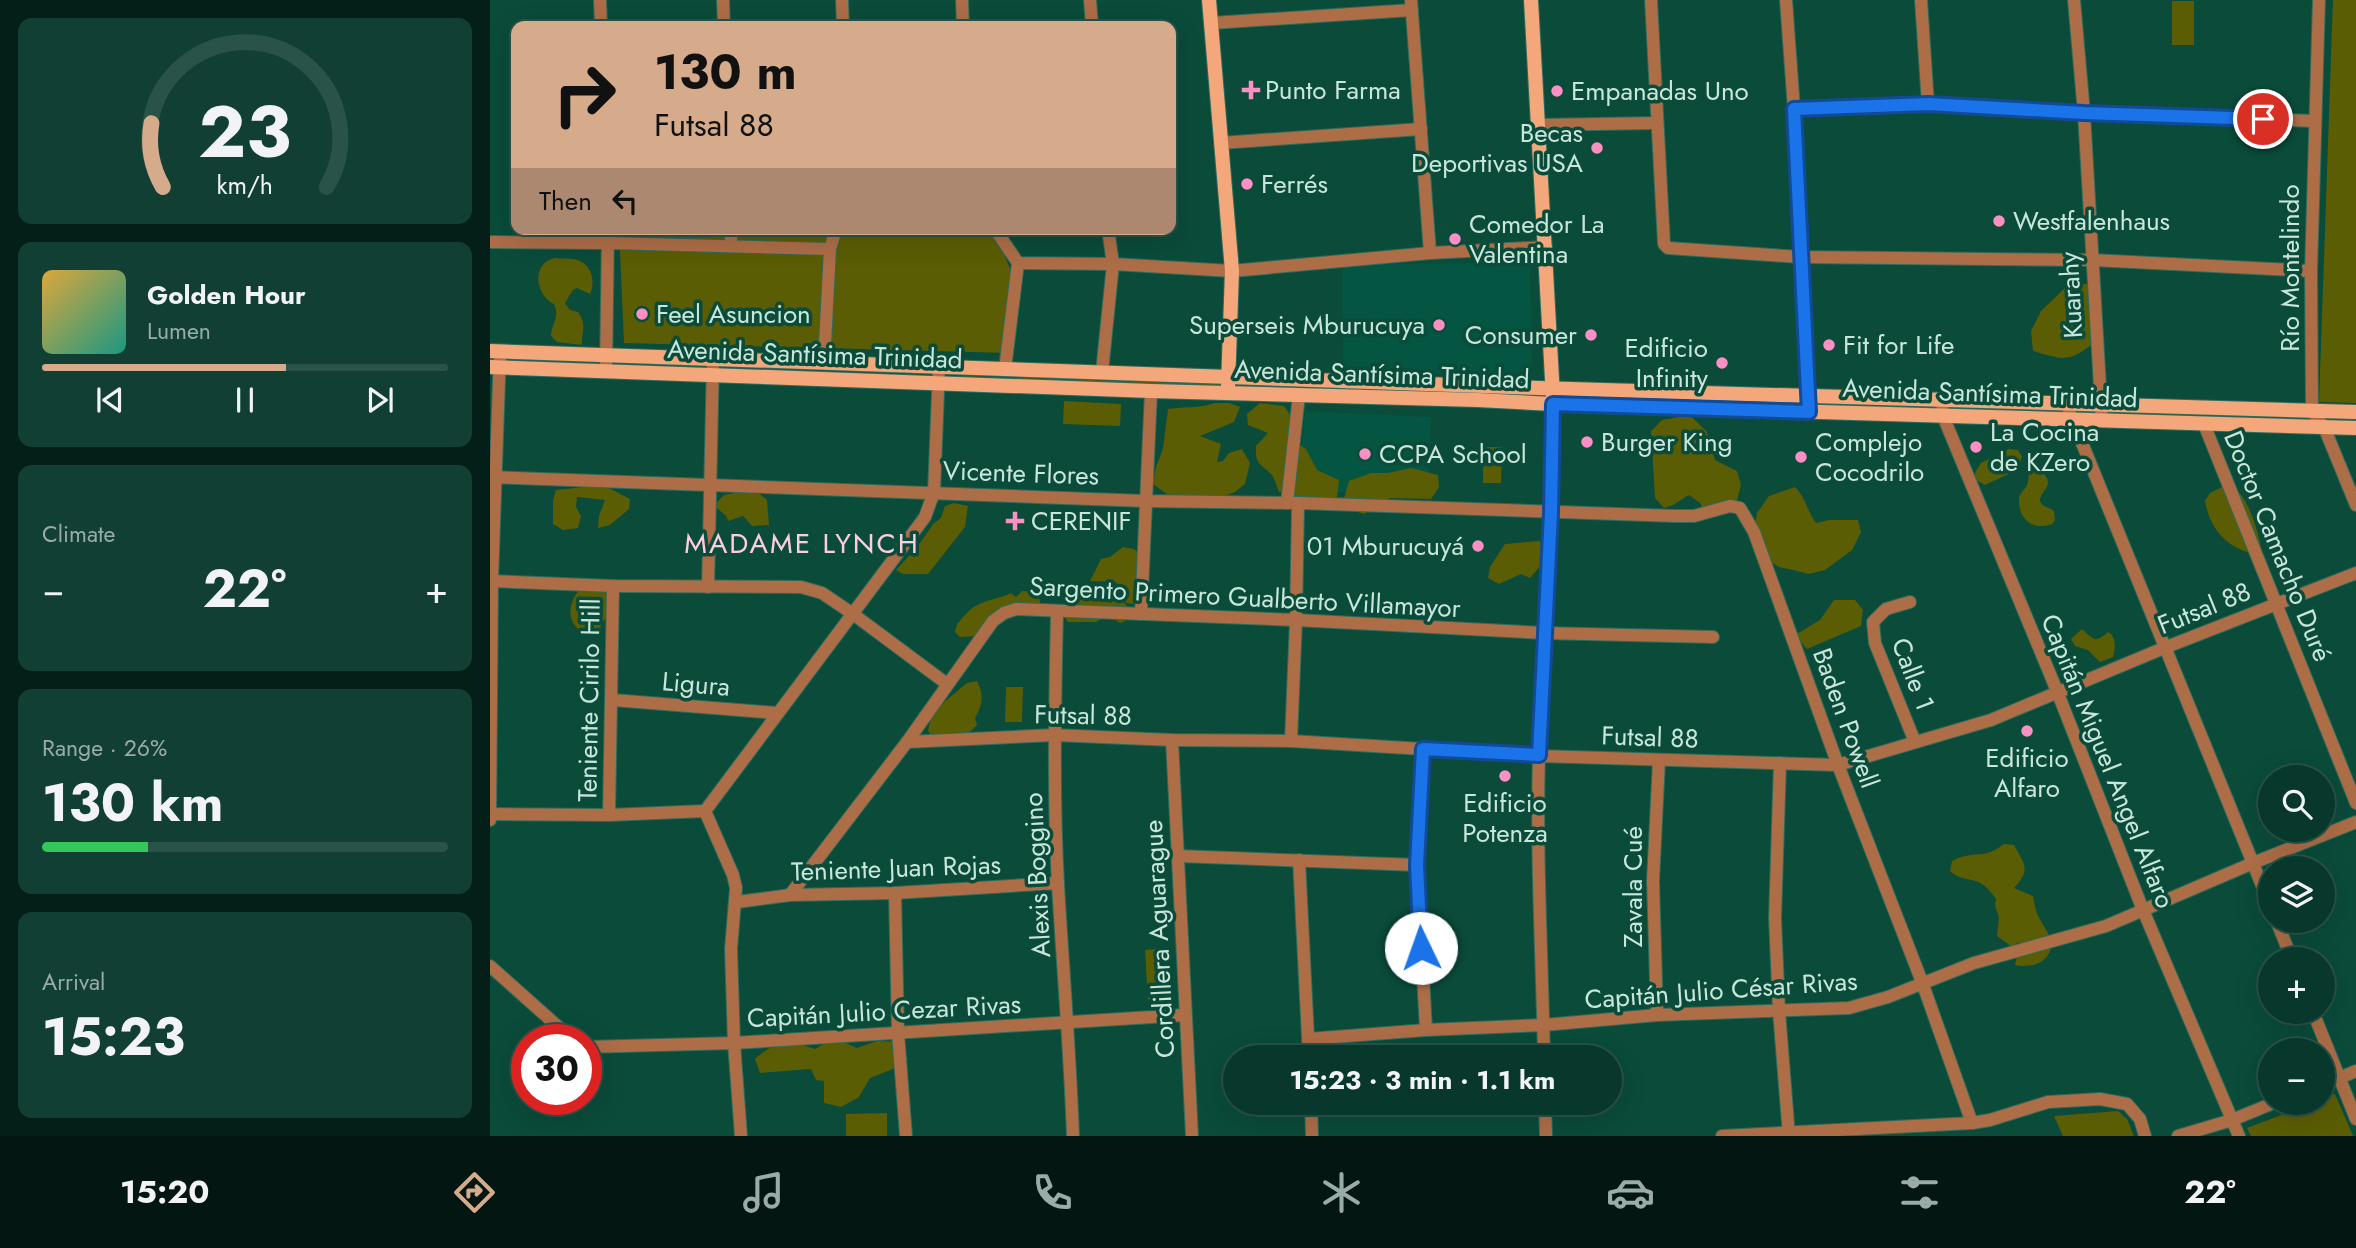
<!DOCTYPE html>
<meta charset="utf-8">
<style>
body{margin:0;font-family:Jost,sans-serif;background:#113f34;color:#f1f3f6;height:100vh;display:flex;flex-direction:column;font-size:26px;white-space:nowrap}
*{box-sizing:border-box;margin:0}
p{font-size:23px;color:#98aca9}
.icon{flex:none;width:38px;height:38px;fill:none;stroke:currentColor;stroke-width:2;stroke-linecap:round;stroke-linejoin:round}
.map{position:relative;flex:1;overflow:hidden}
.details{display:flex;flex-direction:column;gap:18px;padding:18px;background:#041f18;width:490px}
.details>*{flex:none}
.banner{position:absolute;left:21px;top:21px;width:665px;height:214px;border-radius:14px;box-shadow:0 7px 28px #0002,0 0 0 2px #295248;background:#d6ab8b;color:#111;overflow:hidden}
.tools{position:absolute;left:1768px;top:765px;display:grid;gap:14px}
.tools a{display:grid;place-items:center;width:77px;height:77px;border-radius:50%;background:#08382c;box-shadow:0 7px 28px #0002,0 0 0 2px #295248;font-size:35px}
.speed{position:absolute;left:21px;top:1024px;display:flex;gap:14px;font-size:35px;font-weight:700;text-align:center}
.speed>*{display:grid;place-content:center;width:91px;height:91px;border-radius:50%;background:#08382c;box-shadow:0 7px 28px #0002,0 0 0 2px #295248;line-height:1}
.speed .limit{border:10px solid #d22;background:#fff;color:#111}
.pin{position:absolute;display:grid;place-items:center;width:60px;height:60px;color:#fff;margin:-30px;border:4px solid #fff;border-radius:50%;box-shadow:0 2px 7px #0007}
.me{position:absolute;width:77px;margin:-38px;rotate:357deg;stroke-linejoin:round;filter:drop-shadow(0 0 5px #0008)}
.turn{display:flex;align-items:center;gap:24px;height:147px;padding:0 28px;font-size:32px}
.turn .icon{width:91px;height:91px;stroke-width:2.5}
.turn b{display:block;font-size:49px;line-height:60px}
.then{display:flex;align-items:center;height:66px;padding:0 28px;background:#0003;gap:14px;font-size:26px}
.big{font-size:52px;font-weight:700;line-height:1.1}
.details .tile{flex:1;display:flex;flex-direction:column;justify-content:center;gap:10px;min-width:0;padding:0 24px;border-radius:14px;background:#113f34}
.details .dial{align-items:center;gap:0}
.dial svg{height:182px;overflow:visible;fill:none;stroke:#295248;stroke-width:7;stroke-linecap:round;text-anchor:middle}
.dial text{fill:#f1f3f6;stroke:none}
.song{display:flex;align-items:center;gap:21px}
.cover{width:84px;height:84px;border-radius:10px;background:linear-gradient(135deg,hsl(40 70% 55%),hsl(170 70% 35%))}
.played{height:7px;border-radius:4px;background:linear-gradient(90deg,#d6ab8b 60%,#295248 60%)}
.keys{display:flex;justify-content:space-around;direction:ltr}
.heat{display:flex;justify-content:space-between;align-items:center;font-size:38px;direction:ltr}
.charge{height:10px;border-radius:5px;background:linear-gradient(90deg,#34c759 26%,#295248 0)}
.trip{position:absolute;left:733px;top:1045px;width:399px;height:70px;border-radius:35px;background:#08382c;box-shadow:0 7px 28px #0002,0 0 0 2px #295248;font-weight:700;line-height:70px;text-align:center}
.tab-bar{display:flex;height:112px;justify-content:space-around;align-items:center;background:#031612;color:#98aca9}
.tab-bar .icon{width:49px;height:49px}
.tab-bar .selected{color:#d6ab8b}
.tab-bar b{font-size:32px;color:#f1f3f6}
main{display:flex;flex:1;min-height:0}
.map>svg:first-child{display:block}
</style>
<main>
<section class="details">
<div class="tile dial"><svg viewBox="0 0 100 80">
<path d="M14 69A42 42 0 1 1 86 69"/>
<path d="M14 69A42 42 0 0 1 9 41" stroke="#d6ab8b"/>
<text x="50" y="56" font-size="32" font-weight="700">23</text>
<text x="50" y="72" font-size="11">km/h</text>
</svg></div>
<div class="tile">
<div class="song"><i class="cover"></i><div><b>Golden Hour</b><p>Lumen</p></div></div>
<div class="played"></div>
<div class="keys"><svg class="icon" aria-label="previous" viewBox="0 0 24 24"><path d="M18 5L8 12l10 7zM5 5v14"/></svg><svg class="icon" aria-label="pause" viewBox="0 0 24 24"><path d="M8 5v14M16 5v14"/></svg><svg class="icon" aria-label="next" viewBox="0 0 24 24"><path d="M6 5l10 7-10 7zM19 5v14"/></svg></div>
</div>
<div class="tile"><p>Climate</p>
<div class="heat"><a>−</a><b class="big">22°</b><a>+</a></div>
</div>
<div class="tile"><p>Range · 26%</p><b class="big">130 km</b><div class="charge"></div></div>
<div class="tile"><p>Arrival</p><b class="big">15:23</b></div>
</section>
<div class="map">
<svg width="1866" height="1136" viewBox="0 0 1866 1136">
<rect width="100%" height="100%" fill="#0a4b3a"/>
<g fill="#045643">
<path d="M 1040,263 L 1042,377 L 853,370 L 852,264 Z"/>
<path d="M 815,411 L 941,417 L 937,494 L 808,491 Z"/>
</g>
<g fill="#5b5d04">
<path d="M 1843,0 L 1866,0 L 1866,403 L 1829,402 Z"/>
<rect x="1682" y="1" width="22" height="44"/>
<path d="M 129,229 L 504,229 L 525,281 L 520,353 L 134,343 Z"/>
<path d="M 65,258 C 71,259 76,258 82,259 C 100,260 107,280 100,294 L 87,288 L 83,290 L 75,303 L 80,310 L 88,312 C 97,325 92,330 92,345 L 67,342 L 61,336 C 62,323 70,317 64,304 C 45,295 41,263 65,258 Z"/>
<path d="M 1607,282 L 1610,339 C 1579,361 1579,362 1543,351 L 1541,331 L 1551,311 L 1576,287 Z"/>
<path d="M 471,376 L 731,384 L 732,385 L 731,386 L 469,377 Z"/>
<path d="M 574,401 L 631,404 L 630,426 L 573,424 Z"/>
<path d="M 725,403 L 739,403 L 750,407 L 744,422 L 710,436 L 731,444 L 727,462 L 733,461 L 739,453 L 752,449 L 760,463 L 755,484 L 745,492 L 726,499 L 678,495 L 663,484 L 666,467 L 673,449 L 678,409 C 694,406 709,409 725,403 Z"/>
<path d="M 770,403 L 794,406 L 801,416 L 799,424 L 800,439 L 816,449 L 827,470 L 849,480 L 847,498 L 813,504 L 801,491 L 789,492 C 787,487 785,479 782,475 C 770,463 765,465 766,446 L 778,433 L 758,425 L 757,414 Z"/>
<path d="M 1200,415 L 1217,432 L 1225,460 L 1247,471 L 1251,485 L 1246,504 L 1216,514 L 1210,503 L 1199,495 L 1183,505 L 1174,508 L 1165,498 L 1161,431 L 1172,420 Z"/>
<path d="M 993,447 L 1012,447 L 1011,483 L 993,483 Z"/>
<path d="M 1519,449 L 1528,450 L 1532,457 L 1527,470 L 1495,485 L 1482,478 L 1491,463 Z"/>
<path d="M 1544,467 L 1548,467 C 1552,471 1558,477 1558,483 C 1558,490 1544,498 1553,505 C 1556,508 1561,508 1564,511 L 1565,520 L 1562,524 C 1544,531 1528,520 1529,499 C 1529,493 1535,490 1537,485 C 1539,480 1539,473 1539,468 Z"/>
<path d="M 921,468 L 948,475 L 949,487 L 941,499 L 900,498 L 874,514 L 862,510 L 853,502 L 859,481 L 881,473 L 898,473 Z"/>
<path d="M 113,485 L 140,499 L 139,509 L 120,525 L 108,528 L 109,516 L 115,500 L 87,497 L 86,507 L 91,516 L 88,528 L 73,530 L 63,524 L 63,501 L 66,490 Z"/>
<path d="M 1305,487 C 1316,498 1317,511 1326,523 L 1339,520 L 1368,520 L 1371,532 L 1362,550 L 1335,570 L 1319,574 L 1303,570 L 1289,567 L 1275,558 L 1264,531 L 1267,513 L 1279,496 Z"/>
<path d="M 1732,487 C 1738,488 1743,488 1748,492 C 1759,500 1771,540 1772,554 C 1741,553 1720,531 1715,501 L 1720,493 Z"/>
<path d="M 257,491 L 270,494 L 277,500 L 279,525 L 262,526 L 253,516 L 238,521 L 236,516 L 226,507 L 227,502 L 234,495 Z"/>
<path d="M 464,503 L 478,506 L 475,527 L 438,574 L 413,574 L 406,570 L 428,546 L 443,524 L 451,518 L 455,506 Z"/>
<path d="M 1049,541 L 1056,547 L 1056,559 L 1040,578 L 1031,574 L 1009,584 L 998,578 L 1000,567 L 1015,544 Z"/>
<path d="M 633,547 L 644,549 L 655,558 L 652,597 L 643,604 L 636,603 L 626,582 L 600,581 L 611,559 L 620,557 Z"/>
<path d="M 119,588 L 117,617 L 111,624 L 109,637 C 81,635 72,611 89,590 Z"/>
<path d="M 532,591 L 547,592 L 551,604 L 532,614 L 505,618 L 489,636 L 470,637 L 465,632 C 467,622 470,621 476,614 C 488,600 504,601 521,593 L 526,597 Z"/>
<path d="M 596,599 L 632,601 L 640,609 L 635,621 L 630,623 L 620,617 L 614,617 L 606,622 L 578,622 L 573,614 L 579,601 Z"/>
<path d="M 1344,600 L 1365,600 L 1373,610 L 1371,626 L 1317,649 L 1305,635 L 1330,620 Z"/>
<path d="M 1592,629 C 1602,637 1604,645 1618,632 C 1626,635 1626,649 1623,657 L 1610,662 L 1598,650 L 1585,646 L 1581,639 Z"/>
<path d="M 487,681 C 494,695 493,704 485,718 L 487,725 L 477,735 L 443,738 L 438,731 L 441,716 L 453,703 L 477,683 Z"/>
<path d="M 516,687 L 533,687 L 532,722 L 515,722 Z"/>
<path d="M 1514,844 L 1524,845 C 1535,865 1541,869 1524,888 L 1543,896 C 1544,902 1545,908 1547,913 C 1550,922 1560,933 1561,942 C 1563,962 1540,969 1525,965 L 1530,942 L 1521,946 L 1507,936 L 1509,917 L 1505,906 L 1506,899 C 1487,871 1477,886 1460,871 L 1462,861 C 1484,849 1493,861 1514,844 Z"/>
<path d="M 677,948 L 680,999 L 658,1000 L 655,950 Z"/>
<path d="M 345,1038 L 367,1048 L 387,1041 L 412,1042 L 418,1060 L 403,1069 L 380,1078 L 369,1097 L 351,1107 L 334,1103 L 334,1081 L 326,1080 L 321,1069 L 270,1073 L 265,1059 C 285,1041 298,1040 325,1049 Z"/>
<path d="M 1845,1094 L 1863,1136 L 1761,1136 L 1757,1128 L 1823,1103 L 1832,1102 L 1832,1099 Z"/>
<path d="M 1628,1111 L 1637,1119 L 1644,1136 L 1573,1136 L 1564,1116 Z"/>
<path d="M 397,1113 L 397,1136 L 356,1136 L 356,1114 Z"/>
</g>
<g fill="none" stroke-linecap="round" stroke-linejoin="round">
<g stroke="#306a5a" stroke-width="14">
<g id="minor">
<path d="M 110,0 L 111,26"/>
<path d="M 233,0 L 234,26"/>
<path d="M 352,0 L 353,26"/>
<path d="M 472,0 L 473,26"/>
<path d="M 600,0 L 602,26"/>
<path d="M 921,0 L 940,253"/>
<path d="M 1161,0 L 1174,244 L 1178,248 L 1310,257 L 1602,260 L 1821,271"/>
<path d="M 1296,0 L 1304,109 L 1319,405"/>
<path d="M 1431,0 L 1438,104"/>
<path d="M 1584,0 L 1594,113 L 1612,421"/>
<path d="M 1829,0 L 1821,271 L 1822,411 L 1834,427 L 1866,505"/>
<path d="M 722,23 L 922,10"/>
<path d="M 1304,109 L 1438,104 L 1594,113 L 1824,121"/>
<path d="M 1048,125 L 1166,123"/>
<path d="M 730,143 L 931,129"/>
<path d="M 241,229 L 241,245"/>
<path d="M 505,229 L 528,263 L 623,264 L 742,271 L 940,253 L 1056,247"/>
<path d="M 0,242 L 118,243 L 340,249"/>
<path d="M 334,363 L 340,249 L 346,229"/>
<path d="M 515,369 L 528,263"/>
<path d="M 116,371 L 118,229"/>
<path d="M 612,372 L 623,264 L 618,229"/>
<path d="M 1452,401 L 1453,416 L 1567,691 L 1653,910 L 1749,1136"/>
<path d="M 1579,411 L 1780,905"/>
<path d="M 1714,424 L 1866,803"/>
<path d="M 0,477 L 656,501 L 808,503 L 1185,516 L 1204,516 L 1240,506 L 1250,508 L 1264,532 L 1348,765 L 1432,982 L 1482,1123"/>
<path d="M 797,503 L 809,395"/>
<path d="M 0,581 L 123,586 L 311,587 L 332,593 L 363,614 L 457,684"/>
<path d="M 218,587 L 223,359"/>
<path d="M 1420,602 L 1396,609 L 1383,622 L 1385,643 L 1425,742"/>
<path d="M 567,612 C 565,703 563,794 568,885 C 573,969 580,1052 583,1136"/>
<path d="M 651,614 L 661,391"/>
<path d="M 123,700 L 286,713"/>
<path d="M 682,740 L 702,1136"/>
<path d="M 801,741 L 806,620 L 808,503"/>
<path d="M 417,742 L 564,735 L 682,740 L 801,741 L 1049,756 L 1348,765 L 1501,720 L 1674,648 L 1866,573"/>
<path d="M 933,749 L 927,865 L 936,1030"/>
<path d="M 1290,763 L 1285,918 L 1289,1011 L 1299,1136"/>
<path d="M 215,811 L 435,517 L 444,492 L 449,367"/>
<path d="M 215,811 L 243,875 L 246,888 L 241,949 L 244,1043 L 251,1136"/>
<path d="M 0,814 L 119,815 L 215,811"/>
<path d="M 119,815 L 123,586"/>
<path d="M 0,820 L 2,581 L 10,351"/>
<path d="M 688,856 L 927,865"/>
<path d="M 809,860 L 819,1057"/>
<path d="M 405,893 L 408,1033 L 416,1136"/>
<path d="M 300,895 L 417,742 L 503,621 L 514,613 L 526,609 L 806,620 L 1054,633 L 1223,637"/>
<path d="M 247,902 L 300,895 L 405,893 L 568,883"/>
<path d="M 1786,920 L 1802,959"/>
<path d="M 0,966 L 83,1040"/>
<path d="M 1823,1012 L 1866,1119"/>
<path d="M 1167,1015 L 1163,881 L 1169,760"/>
<path d="M 818,1039 L 936,1030 L 1054,1025 L 1167,1015 L 1359,1008 L 1398,997 L 1484,963 L 1616,926 L 1763,863 L 1866,822"/>
<path d="M 96,1047 L 244,1043 L 694,1015"/>
<path d="M 1054,1057 C 1052,956 1046,855 1049,754 C 1052,638 1061,521 1063,404"/>
<path d="M 1832,1085 L 1866,1071"/>
<path d="M 821,1102 L 822,1136"/>
<path d="M 1055,1102 L 1056,1136"/>
<path d="M 1232,1136 L 1482,1123 L 1500,1120 L 1558,1102 L 1610,1099 L 1637,1104 L 1650,1119 L 1655,1136"/>
<path d="M 1688,1136 L 1742,1120 L 1786,1102"/>
</g>
</g>
<g stroke="#306a5a" stroke-width="16">
<g id="major">
<path d="M 719,0 L 742,271 L 738,386"/>
<path d="M 1041,0 L 1063,397"/>
<path d="M 0,351 L 1080,389 L 1866,412"/>
<path d="M 0,367 L 661,391 L 988,400 L 1063,404 L 1866,428"/>
</g>
</g>
<use href="#minor" stroke="#ac6d47" stroke-width="12"/>
<use href="#major" stroke="#f4a77a" stroke-width="14"/>
</g>
<g fill="none" stroke-linecap="round" stroke-linejoin="round">
<g stroke="#114b97" stroke-width="18">
<path id="route" d="M 931,948 L 927,865 L 933,749 L 1049,755 L 1061,513 L 1063,404 L 1319,412 L 1304,109 L 1438,104 L 1594,113 L 1773,119"/>
</g>
<use href="#route" stroke="#1a73e8" stroke-width="12"/>
</g>
<g fill="#fc8fc3" stroke="#0a4b3a" stroke-width="2.5">
<path d="M757.5 79.5h7v7h7v7h-7v7h-7v-7h-7v-7h7z"/>
<circle cx="1067" cy="91" r="7"/>
<circle cx="1107" cy="148" r="7"/>
<circle cx="757" cy="184" r="7"/>
<circle cx="1509" cy="221" r="7"/>
<circle cx="965" cy="239" r="7"/>
<circle cx="152" cy="314" r="7"/>
<circle cx="949" cy="325" r="7"/>
<circle cx="1101" cy="335" r="7"/>
<circle cx="1339" cy="345" r="7"/>
<circle cx="1232" cy="363" r="7"/>
<circle cx="1097" cy="442" r="7"/>
<circle cx="1486" cy="447" r="7"/>
<circle cx="875" cy="454" r="7"/>
<circle cx="1311" cy="457" r="7"/>
<path d="M521.5 510.5h7v7h7v7h-7v7h-7v-7h-7v-7h7z"/>
<circle cx="988" cy="546" r="7"/>
<circle cx="1537" cy="731" r="7"/>
<circle cx="1015" cy="776" r="7"/>
</g>
<g text-anchor="middle" stroke-width="7" stroke-linejoin="round" paint-order="stroke">
<g font-size="26" fill="#c9e6db" stroke="#0a4b3a" text-anchor="start">
<text x="775" y="99">Punto Farma</text>
<text x="1081" y="100">Empanadas Uno</text>
<text x="1093" y="142" text-anchor="end">Becas<tspan x="1093" dy="30">Deportivas USA</tspan></text>
<text x="771" y="193">Ferrés</text>
<text x="1523" y="230">Westfalenhaus</text>
<text x="979" y="233">Comedor La<tspan x="979" dy="30">Valentina</tspan></text>
<text x="166" y="323">Feel Asuncion</text>
<text x="935" y="334" text-anchor="end">Superseis Mburucuya</text>
<text x="1087" y="344" text-anchor="end">Consumer</text>
<text x="1353" y="354">Fit for Life</text>
<text x="1218" y="357" text-anchor="end">Edificio<tspan x="1218" dy="30">Infinity</tspan></text>
<text x="1500" y="441">La Cocina<tspan x="1500" dy="30">de KZero</tspan></text>
<text x="1111" y="451">Burger King</text>
<text x="1325" y="451">Complejo<tspan x="1325" dy="30">Cocodrilo</tspan></text>
<text x="889" y="463">CCPA School</text>
<text x="541" y="530">CERENIF</text>
<text x="974" y="555" text-anchor="end">01 Mburucuyá</text>
<text x="1537" y="767" text-anchor="middle">Edificio<tspan x="1537" dy="30">Alfaro</tspan></text>
<text x="1015" y="812" text-anchor="middle">Edificio<tspan x="1015" dy="30">Potenza</tspan></text>
</g>
<g font-size="26" fill="#c9e6db" stroke="#0a4b3a">
<text transform="translate(1800 268) rotate(-90)" y="9">Río Montelindo</text>
<text transform="translate(1581 295) rotate(-93)" y="9">Kuarahy</text>
<text transform="translate(325 354) rotate(2)" y="9">Avenida Santísima Trinidad</text>
<text transform="translate(892 374) rotate(2)" y="9">Avenida Santísima Trinidad</text>
<text transform="translate(1500 393) rotate(2)" y="9">Avenida Santísima Trinidad</text>
<text transform="translate(531 473) rotate(2)" y="9">Vicente Flores</text>
<text transform="translate(1788 546) rotate(68)" y="9">Doctor Camacho Duré</text>
<text transform="translate(755 597) rotate(3)" y="9">Sargento Primero Gualberto Villamayor</text>
<text transform="translate(1714 608) rotate(-22)" y="9">Futsal 88</text>
<text transform="translate(1423 674) rotate(69)" y="9">Calle 1</text>
<text transform="translate(206 684) rotate(5)" y="9">Ligura</text>
<text transform="translate(99 700) rotate(-89)" y="9">Teniente Cirilo Hill</text>
<text transform="translate(593 715) rotate(1)" y="9">Futsal 88</text>
<text transform="translate(1356 718) rotate(70)" y="9">Baden Powell</text>
<text transform="translate(1160 737) rotate(2)" y="9">Futsal 88</text>
<text transform="translate(1618 761) rotate(68)" y="9">Capitán Miguel Angel Alfaro</text>
<text transform="translate(406 868) rotate(-2)" y="9">Teniente Juan Rojas</text>
<text transform="translate(547 875) rotate(-93)" y="9">Alexis Boggino</text>
<text transform="translate(1143 887) rotate(-90)" y="9">Zavala Cué</text>
<text transform="translate(669 939) rotate(-93)" y="9">Cordillera Aguarague</text>
<text transform="translate(1231 990) rotate(-4)" y="9">Capitán Julio César Rivas</text>
<text transform="translate(394 1011) rotate(-3)" y="9">Capitán Julio Cezar Rivas</text>
</g>
<g font-size="28" letter-spacing="2" fill="#fdcde2" stroke="#0a4b3a">
<text x="312" y="553">MADAME LYNCH</text>
</g>
</g>
</svg>
<div class="tools">
<a><svg class="icon" aria-label="search" viewBox="0 0 24 24"><circle cx="10" cy="10" r="6"/><path d="M15 15l6 6"/></svg></a>
<a><svg class="icon" aria-label="layers" viewBox="0 0 24 24"><path d="M12 4l9 5-9 5-9-5zM3 14l9 5 9-5"/></svg></a>
<a>+</a>
<a>−</a>
</div>
<div class="speed"><div class="limit">30</div></div>
<div class="pin" style="left:1773px;top:119px;background:#d93025"><svg class="icon" aria-label="arrive" viewBox="0 0 24 24"><path d="M6 21V4h12l-3 4 3 4H6"/></svg></div>
<svg class="me" style="left:931px;top:948px" viewBox="-20 -20 40 40"><circle r="19" fill="#fff"/><path d="M0-13L10 11 0 6-10 11z" fill="#1a73e8"/></svg>
<div class="trip">15:23 · 3 min · 1.1 km</div>
<div class="banner">
<div class="turn"><svg class="icon" aria-label="right" viewBox="0 0 24 24"><path d="M7 20v-9h11M14 6l5 5-5 5"/></svg><div><b>130 m</b>Futsal 88</div></div>
<div class="then">Then<svg class="icon" aria-label="left" viewBox="0 0 24 24"><path d="M17 20v-9H6M10 6l-5 5 5 5"/></svg></div>
</div>
</div>
</main>
<nav class="tab-bar">
<b>15:20</b>
<svg class="icon selected" aria-label="directions" viewBox="0 0 24 24"><path d="M12 3l9 9-9 9-9-9zM9 14v-3h6M13 9l2 2-2 2"/></svg>
<svg class="icon" aria-label="music" viewBox="0 0 24 24"><path d="M9 18V5l10-2v13"/><circle cx="6" cy="18" r="3"/><circle cx="16" cy="16" r="3"/></svg>
<svg class="icon" aria-label="phone" viewBox="0 0 24 24"><path d="M5 4h4l2 5-3 2q2 4 5 5l2-3 5 2v4C11 20 4 13 5 4z"/></svg>
<svg class="icon" aria-label="climate" viewBox="0 0 24 24"><path d="M12 3v18M4 7l16 10M4 17L20 7"/></svg>
<svg class="icon" aria-label="car" viewBox="0 0 24 24"><path d="M5 17H2v-5l4-1 3-4h7l3 4 3 1v5h-3M9 17h6M6 11h13"/><circle cx="7" cy="17" r="2"/><circle cx="17" cy="17" r="2"/></svg>
<svg class="icon" aria-label="filters" viewBox="0 0 24 24"><path d="M4 7h16M4 17h16"/><circle cx="9" cy="7" r="2"/><circle cx="15" cy="17" r="2"/></svg>
<b>22°</b>
</nav>
